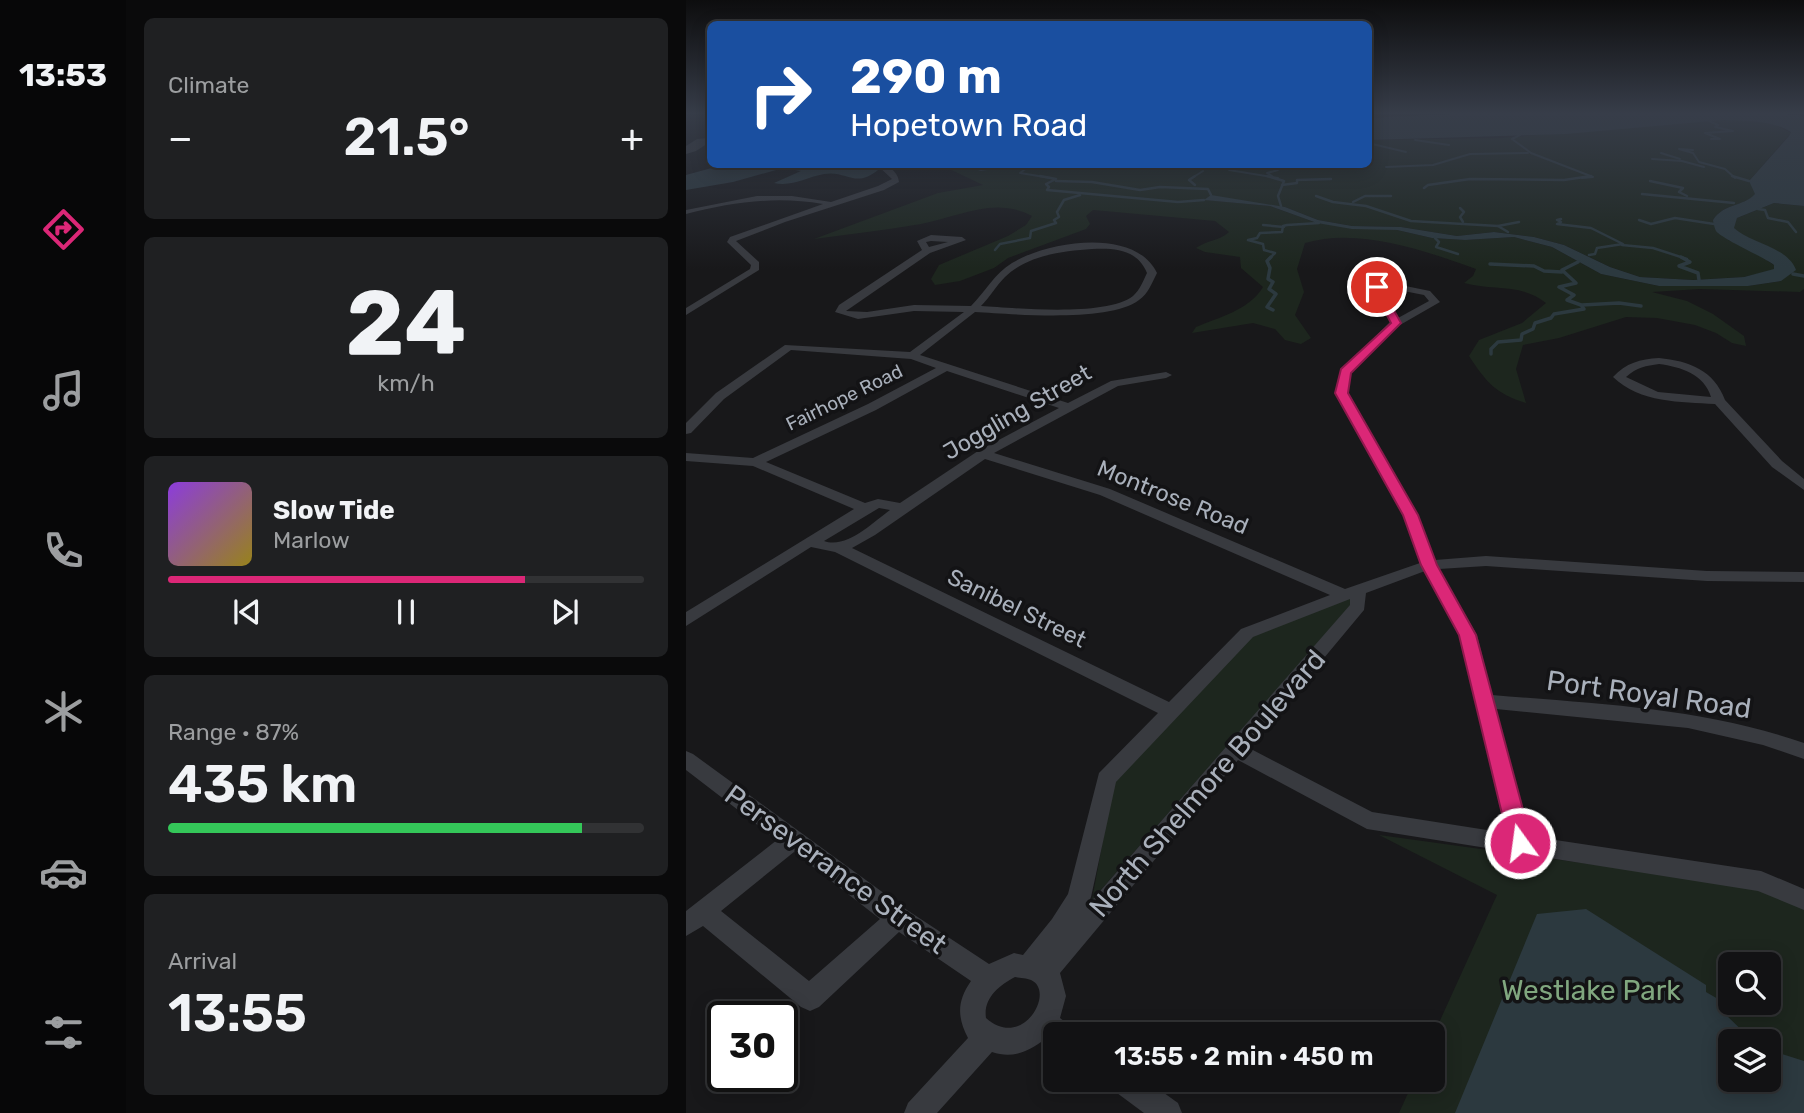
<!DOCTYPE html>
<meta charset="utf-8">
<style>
body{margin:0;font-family:Rubik,sans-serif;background:#1f2022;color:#f1f3f6;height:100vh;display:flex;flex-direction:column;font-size:26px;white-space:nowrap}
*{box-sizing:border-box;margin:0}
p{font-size:23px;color:#9c9ea0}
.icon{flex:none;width:38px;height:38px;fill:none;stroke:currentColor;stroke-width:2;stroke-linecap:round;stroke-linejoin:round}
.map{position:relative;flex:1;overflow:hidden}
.side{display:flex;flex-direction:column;gap:18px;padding:18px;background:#0a0a0b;width:560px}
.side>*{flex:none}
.hud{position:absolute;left:21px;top:21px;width:665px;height:147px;border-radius:10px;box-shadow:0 4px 18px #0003,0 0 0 2px #313234;background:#1a4fa0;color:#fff;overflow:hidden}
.fabs{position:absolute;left:1032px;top:952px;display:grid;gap:14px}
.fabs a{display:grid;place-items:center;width:63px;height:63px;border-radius:10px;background:#121214;box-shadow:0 4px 18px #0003,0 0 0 2px #313234;font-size:35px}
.speed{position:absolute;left:21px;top:1001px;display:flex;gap:14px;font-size:35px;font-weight:700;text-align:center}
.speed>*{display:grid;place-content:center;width:91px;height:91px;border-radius:50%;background:#121214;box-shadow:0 4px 18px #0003,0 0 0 2px #313234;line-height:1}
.speed .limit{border:4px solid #111;border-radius:10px;background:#fff;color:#111}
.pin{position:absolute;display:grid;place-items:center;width:60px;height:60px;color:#fff;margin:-30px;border:4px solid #fff;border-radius:50%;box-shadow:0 2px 7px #0007}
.me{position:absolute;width:77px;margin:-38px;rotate:346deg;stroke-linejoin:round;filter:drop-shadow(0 0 5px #0008)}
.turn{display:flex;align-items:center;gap:24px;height:147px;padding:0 28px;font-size:32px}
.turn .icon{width:91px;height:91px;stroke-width:2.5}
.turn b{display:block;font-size:49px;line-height:60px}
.big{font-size:52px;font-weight:600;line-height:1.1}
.side .tile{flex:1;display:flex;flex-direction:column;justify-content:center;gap:10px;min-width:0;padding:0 24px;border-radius:10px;background:#1f2022}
.side .dial{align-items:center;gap:0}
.dial b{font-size:91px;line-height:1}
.song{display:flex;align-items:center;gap:21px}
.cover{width:84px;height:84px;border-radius:10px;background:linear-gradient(135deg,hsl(270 70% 55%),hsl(50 70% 35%))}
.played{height:7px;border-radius:4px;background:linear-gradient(90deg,#db2777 75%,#313234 75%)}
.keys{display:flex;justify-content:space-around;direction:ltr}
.heat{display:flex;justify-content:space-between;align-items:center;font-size:38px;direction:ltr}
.charge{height:10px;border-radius:5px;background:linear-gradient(90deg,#34c759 87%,#313234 0)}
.trip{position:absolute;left:357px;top:1022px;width:402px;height:70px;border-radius:10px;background:#121214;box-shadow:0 4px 18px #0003,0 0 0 2px #313234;font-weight:600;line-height:70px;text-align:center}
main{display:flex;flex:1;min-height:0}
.tabs{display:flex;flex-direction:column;width:126px;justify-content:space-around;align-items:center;background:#070708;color:#9c9ea0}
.tabs .icon{width:49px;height:49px}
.tabs .active{color:#db2777}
.tabs b{font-size:32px;color:#f1f3f6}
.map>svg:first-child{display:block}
</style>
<main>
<nav class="tabs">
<b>13:53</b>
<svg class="icon active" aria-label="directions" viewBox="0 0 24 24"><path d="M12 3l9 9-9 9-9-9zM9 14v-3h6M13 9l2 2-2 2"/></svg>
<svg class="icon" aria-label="music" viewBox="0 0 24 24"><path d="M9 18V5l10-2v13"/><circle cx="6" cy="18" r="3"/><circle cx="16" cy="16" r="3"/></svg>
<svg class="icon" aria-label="phone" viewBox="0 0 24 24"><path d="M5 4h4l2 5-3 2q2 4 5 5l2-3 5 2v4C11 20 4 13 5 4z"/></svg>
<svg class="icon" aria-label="climate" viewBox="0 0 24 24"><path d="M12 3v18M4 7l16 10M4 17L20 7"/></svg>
<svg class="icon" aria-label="car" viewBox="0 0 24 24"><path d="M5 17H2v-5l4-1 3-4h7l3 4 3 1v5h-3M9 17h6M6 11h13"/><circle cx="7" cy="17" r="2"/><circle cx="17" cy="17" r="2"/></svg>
<svg class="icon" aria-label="filters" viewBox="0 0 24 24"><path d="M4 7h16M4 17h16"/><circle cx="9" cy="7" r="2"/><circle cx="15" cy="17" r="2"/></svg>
</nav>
<section class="side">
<div class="tile"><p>Climate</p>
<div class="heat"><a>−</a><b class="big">21.5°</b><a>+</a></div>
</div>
<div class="tile dial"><b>24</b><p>km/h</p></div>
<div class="tile">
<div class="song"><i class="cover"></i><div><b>Slow Tide</b><p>Marlow</p></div></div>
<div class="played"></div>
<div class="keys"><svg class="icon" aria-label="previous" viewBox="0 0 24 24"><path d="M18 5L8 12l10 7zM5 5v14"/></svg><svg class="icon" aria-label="pause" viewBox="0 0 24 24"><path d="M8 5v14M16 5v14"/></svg><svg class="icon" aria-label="next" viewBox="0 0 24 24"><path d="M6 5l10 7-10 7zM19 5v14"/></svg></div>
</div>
<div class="tile"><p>Range · 87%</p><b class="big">435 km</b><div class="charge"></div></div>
<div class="tile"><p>Arrival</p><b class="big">13:55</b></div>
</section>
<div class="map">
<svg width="1118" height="1113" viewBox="0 0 1118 1113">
<rect width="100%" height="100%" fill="#18181a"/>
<g fill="#1d261e" fill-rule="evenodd">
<path d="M 1013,121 C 1043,120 1079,116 1105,133 L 1063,181 L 1070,194 C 1057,207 1038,203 1027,220 L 1042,240 L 1059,246 L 1088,265 L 1088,270 L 1058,277 L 1007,280 L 954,277 L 924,267 L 878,245 L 848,237 L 808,232 L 771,236 L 715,227 L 666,226 L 632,220 L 599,207 L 527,197 L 521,200 L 584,206 L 631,223 L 711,230 L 746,238 L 779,240 L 828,237 L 866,247 L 915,274 L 973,286 L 1062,286 L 1095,281 L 1092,252 L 1057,236 L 1047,228 L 1051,218 L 1088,203 L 1118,206 L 1118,289 L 1114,292 L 1014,289 L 966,292 L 1001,301 L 1027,314 L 1058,336 L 1060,346 L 1046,343 L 1030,333 L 1009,325 L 971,318 L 940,317 L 873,338 L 837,345 L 830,369 L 840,403 C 810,394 800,382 783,356 L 793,340 L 836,323 L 860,303 C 835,283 807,291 778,283 L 787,276 L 790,269 C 740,251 673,227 619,243 L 611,269 L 618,292 L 609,315 L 625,338 L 615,344 L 599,340 L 589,329 L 567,323 L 506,333 L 510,327 C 534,317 563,310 577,287 L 555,268 L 554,257 L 519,252 L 510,248 C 521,240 533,241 543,232 L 529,221 L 407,210 L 400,216 L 404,224 L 400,229 L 322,258 L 308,268 L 274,281 L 249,285 L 245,279 L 253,265 L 322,236 L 340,225 L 346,216 C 308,196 273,217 235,224 C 200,230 163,234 128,239 L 252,193 L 297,185 L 255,165 L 682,164 L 683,140 L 816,138 Z"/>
<path d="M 665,597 L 664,606 L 406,900 L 428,780 L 566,636 Z"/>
<path d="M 693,835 L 1064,886 L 1118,908 L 1118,1113 L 713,1113 L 728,1080 L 747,1080 L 747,1036 L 811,895 ZM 1045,964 L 1083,964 L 1083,1003 L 1045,1003 ZM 1045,1041 L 1083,1041 L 1083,1080 L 1045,1080 Z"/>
</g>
<g fill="#2c393f">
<path d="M 766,114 L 1101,114 L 1118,116 L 1118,206 L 1088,203 L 1051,218 L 1048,228 C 1064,243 1102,247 1110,270 L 1095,281 L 1062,286 L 973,286 L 915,274 L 866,247 L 828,237 L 779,240 L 746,238 L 711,230 L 666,229 L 631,223 L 584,206 L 518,200 L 525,195 L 599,207 L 632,220 L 666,226 L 715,227 L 771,236 L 808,232 L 848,237 L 878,245 L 924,267 L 954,277 L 1007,280 L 1058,277 L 1088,269 L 1088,265 C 1076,256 1036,239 1030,231 C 1029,229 1027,222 1027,220 C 1038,203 1057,207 1069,194 L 1063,181 L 1103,136 L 1105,132 C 1085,120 1059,121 1037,120 L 880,134 L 683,140 L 683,118 Z"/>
<path d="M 40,164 L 184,164 L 192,170 C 169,189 161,170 138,174 C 121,177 106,187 88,183 L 115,171 L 97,168 L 47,182 L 0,190 L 0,175 Z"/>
<path d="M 900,909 L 1020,985 L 1020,992 L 1032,999 L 1040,1015 L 1067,1041 L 1045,1041 L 1045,1080 L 1083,1080 L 1083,1050 L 1118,1061 L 1118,1113 L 769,1113 L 851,914 Z"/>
</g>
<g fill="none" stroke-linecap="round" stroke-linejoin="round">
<g stroke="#2c393f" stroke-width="2">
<path d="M 1023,121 L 1032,125 L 1029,127 L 1047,131 L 1019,133 L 1034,139 L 1025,139"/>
<path d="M 834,135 L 826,139 L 845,153 L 907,177 L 896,178"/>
<path d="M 729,140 L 763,145"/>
<path d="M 682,143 L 720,152"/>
<path d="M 1007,150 L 993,149 L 1007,153 L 1013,162 L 1039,169 L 1049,178"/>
<path d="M 975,153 L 994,159"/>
<path d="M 966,159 L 996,161 L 1018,167"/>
<path d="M 278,164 L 295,170 L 332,164"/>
<path d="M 340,164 L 342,167 L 334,173 L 365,178"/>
<path d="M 700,167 L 747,165 L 784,154 L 842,153"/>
<path d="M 543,170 L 592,178"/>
<path d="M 586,176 L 581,173 L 592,170"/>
<path d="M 506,178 L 517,171"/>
</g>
<g stroke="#2c393f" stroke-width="2.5">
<path d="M 354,176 L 370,179 L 360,184 L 363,187 L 361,190 L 492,202 L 518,200"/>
<path d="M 509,176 L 503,180 L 509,185"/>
<path d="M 581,176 L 598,181 L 592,196 L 595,206"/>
<path d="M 1046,176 L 1063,181"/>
<path d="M 370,181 L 406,182 L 454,190 L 474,187 L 522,189 L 525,195"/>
<path d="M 964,181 L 997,188 L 993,192 L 1001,196"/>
<path d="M 596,185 L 611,183 L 611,180 L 645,179"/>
<path d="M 738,188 L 742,185 L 784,179 L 878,180 L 905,176"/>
<path d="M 956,194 L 1048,203"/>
<path d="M 630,196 L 647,202 L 680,206 L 725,221 L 812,226 L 822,232"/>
<path d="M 667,202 L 679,196 L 705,196"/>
<path d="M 774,208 L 778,212 L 774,217 L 777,222"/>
<path d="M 1072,209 L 1079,210 L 1082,218 L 1102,222 L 1110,232"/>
<path d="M 875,219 L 871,220 L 875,222 L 871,224 L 905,228 L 937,244 L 911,248 L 909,254 L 903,255"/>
<path d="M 953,220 L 965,224 L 989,218 L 1028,224"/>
<path d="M 577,225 L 598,227"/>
<path d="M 812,226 L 833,222"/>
<path d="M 749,238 L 753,242 L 750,247 L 772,254"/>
<path d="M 936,245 L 967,248 L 1001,259"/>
<path d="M 309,250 L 314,244 L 344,238 L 345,231 L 370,223 L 368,220 L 373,217 L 371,212 L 378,200 L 394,195"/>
<path d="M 583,259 L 589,253 L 578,250 L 577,244 L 562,240 L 571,238 L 574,233 L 596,232 L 597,226 L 601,225 L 633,223"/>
</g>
<g stroke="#2c393f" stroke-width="3.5">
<path d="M 585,257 L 581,261 L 584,268 L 582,279 L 587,282 L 583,289 L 590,294 L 581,307 L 587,310"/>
<path d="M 995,257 L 1004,262 L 993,266 L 1012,273 L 1013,280"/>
<path d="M 804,264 L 848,266 L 858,271 L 876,272"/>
<path d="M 1107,274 L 1118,276"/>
<path d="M 896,305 L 933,303 L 955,306"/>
<path d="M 805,354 L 805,349 L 812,342 L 835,340 L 836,334 L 847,329 L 849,323 L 865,318 L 868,314 L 898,309 L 895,305 L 881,300 L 888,295 L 873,287 L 890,283 L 876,270 L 892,262"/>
</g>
<g fill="#383a3f" fill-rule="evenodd">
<path d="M 11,139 L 23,138 L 24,142 L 10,151 L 0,154 L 0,146 Z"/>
<path d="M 190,164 C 201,164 212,171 213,182 L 198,190 L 99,222 L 50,241 L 73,262 L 73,270 L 0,315 L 0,308 L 64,269 L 65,265 L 41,242 L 44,237 L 137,204 C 90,196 46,202 0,214 L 0,210 L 71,196 L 106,196 L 145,202 L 192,186 L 206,179 Z"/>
<path d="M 245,235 L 276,237 L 280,240 L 244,253 L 160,311 L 181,312 L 228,305 L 285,306 C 299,292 309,273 326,263 C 362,241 449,227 471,273 C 466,283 462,294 453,300 C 423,323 327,314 289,312 L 234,355 L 382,403 L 425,381 L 480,372 L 486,375 L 480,378 L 432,386 L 308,453 L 424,489 L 659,589 L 734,563 L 718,515 L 650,392 L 655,370 L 704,322 L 686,287 L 695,281 L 744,291 L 754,302 L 714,325 L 690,346 L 665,373 L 662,392 L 732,515 L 749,560 L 800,556 L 1021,571 L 1118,572 L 1118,582 L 1021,581 L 800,566 L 753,569 L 791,635 L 806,695 C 912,704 1017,708 1118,743 L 1118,759 L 1077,745 L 1002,728 L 810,709 L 843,836 L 1075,871 L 1118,889 L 1118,910 L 1072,891 L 681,829 L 552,760 L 374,973 L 380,996 L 374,1018 L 383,1025 L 387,1034 L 369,1034 L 369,1045 L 359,1039 C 342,1052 326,1059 306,1052 L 251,1113 L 218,1113 L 222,1103 L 282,1038 C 271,1017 271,1001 285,981 L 213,932 L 133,1007 L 124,1011 L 115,1007 L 17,926 L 0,936 L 0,911 L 91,840 L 0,770 L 0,751 L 7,754 L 221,910 L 303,964 L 328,953 L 337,955 L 366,919 L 382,894 L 413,773 L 472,713 L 149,552 L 125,547 L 0,626 L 0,612 L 168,509 L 67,466 L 0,461 L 0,453 L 67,458 L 182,404 L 250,368 L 225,359 L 105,350 L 38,399 L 5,433 L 0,434 L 0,423 L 30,393 L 99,345 L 224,352 L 278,312 L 228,311 L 172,319 L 149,312 L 153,305 L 236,250 L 231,241 ZM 245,241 L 262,242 L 243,247 L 240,242 ZM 406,249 C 429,248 451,249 461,273 C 457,281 454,290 447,296 C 420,317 329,308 295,306 C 304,297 310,286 319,277 C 342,255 376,251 406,249 ZM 697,287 L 738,295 L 743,301 L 712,318 ZM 261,371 L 373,408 L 292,451 L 214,503 L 192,499 L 179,503 L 80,462 L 190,410 ZM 299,459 L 414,495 L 644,595 L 555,629 L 483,702 L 166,548 L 189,535 ZM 193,508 L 204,510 C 186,523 161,549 138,541 ZM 739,571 L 773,635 L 820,833 L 686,812 L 563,748 L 678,610 L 680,593 ZM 664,599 L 664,605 L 401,906 L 405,897 L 430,782 L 567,637 ZM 108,852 L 194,919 L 123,981 L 35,911 ZM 329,977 C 333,978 341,978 345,980 C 370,991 337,1051 300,1018 C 297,999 312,986 329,977 Z"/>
<path d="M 973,358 C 1003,361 1028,370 1039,400 L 1096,461 L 1118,479 L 1118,490 L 1086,467 L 1029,404 C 995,402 954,403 927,377 C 940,363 954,359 973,358 ZM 973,364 C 995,367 1018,374 1025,397 L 972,392 L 940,377 C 951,367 960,366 973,364 Z"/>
<path d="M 423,1080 L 460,1080 L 492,1103 L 496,1113 L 458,1113 L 427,1090 Z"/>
</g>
</g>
<linearGradient id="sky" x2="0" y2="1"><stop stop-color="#0d0d0e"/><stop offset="0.42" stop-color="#373d49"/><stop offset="1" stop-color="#373d49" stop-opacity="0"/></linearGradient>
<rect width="1118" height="269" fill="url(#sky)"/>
<path fill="#db2777" stroke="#8e194d" stroke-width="2" d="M 687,285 L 694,285 L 715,323 L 665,373 L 662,393 L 732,515 L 751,565 L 790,635 L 846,843 L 842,850 L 834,853 L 826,850 L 823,843 L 773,635 L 735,565 L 717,515 L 649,393 L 655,369 L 705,323 L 686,287 Z"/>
<g text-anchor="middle" stroke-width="7" stroke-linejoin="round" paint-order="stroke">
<g font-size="19" fill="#a9b0bb" stroke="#131315">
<text transform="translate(158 397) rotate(-26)" y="7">Fairhope Road</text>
</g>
<g font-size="23" fill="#a9b0bb" stroke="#131315">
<text transform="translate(331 412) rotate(-30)" y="8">Joggling Street</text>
<text transform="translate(487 497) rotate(22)" y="8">Montrose Road</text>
<text transform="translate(331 608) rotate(26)" y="8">Sanibel Street</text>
</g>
<g font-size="28" fill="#a9b0bb" stroke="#131315">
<text transform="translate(963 694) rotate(8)" y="10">Port Royal Road</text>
<text transform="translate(521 783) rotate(-49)" y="10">North Shelmore Boulevard</text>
<text transform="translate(150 869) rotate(36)" y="10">Perseverance Street</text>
</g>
<g font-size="28" fill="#80a77f" stroke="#131315">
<text x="905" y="1000">Westlake Park</text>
</g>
</g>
</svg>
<div class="fabs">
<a><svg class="icon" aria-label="search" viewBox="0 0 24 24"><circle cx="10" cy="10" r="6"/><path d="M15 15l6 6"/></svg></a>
<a><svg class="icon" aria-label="layers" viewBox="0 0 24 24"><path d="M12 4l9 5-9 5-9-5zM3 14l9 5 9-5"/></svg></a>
</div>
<div class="speed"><div class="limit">30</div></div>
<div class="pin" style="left:691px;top:287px;background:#d93025"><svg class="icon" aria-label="arrive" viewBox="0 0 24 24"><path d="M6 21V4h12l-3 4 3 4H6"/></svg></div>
<svg class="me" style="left:834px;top:843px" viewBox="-20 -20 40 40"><circle r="17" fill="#db2777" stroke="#fff" stroke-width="3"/><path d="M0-11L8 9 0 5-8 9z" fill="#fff"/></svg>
<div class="trip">13:55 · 2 min · 450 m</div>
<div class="hud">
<div class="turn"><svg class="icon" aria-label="right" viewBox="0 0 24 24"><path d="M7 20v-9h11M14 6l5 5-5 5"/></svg><div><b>290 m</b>Hopetown Road</div></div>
</div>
</div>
</main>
